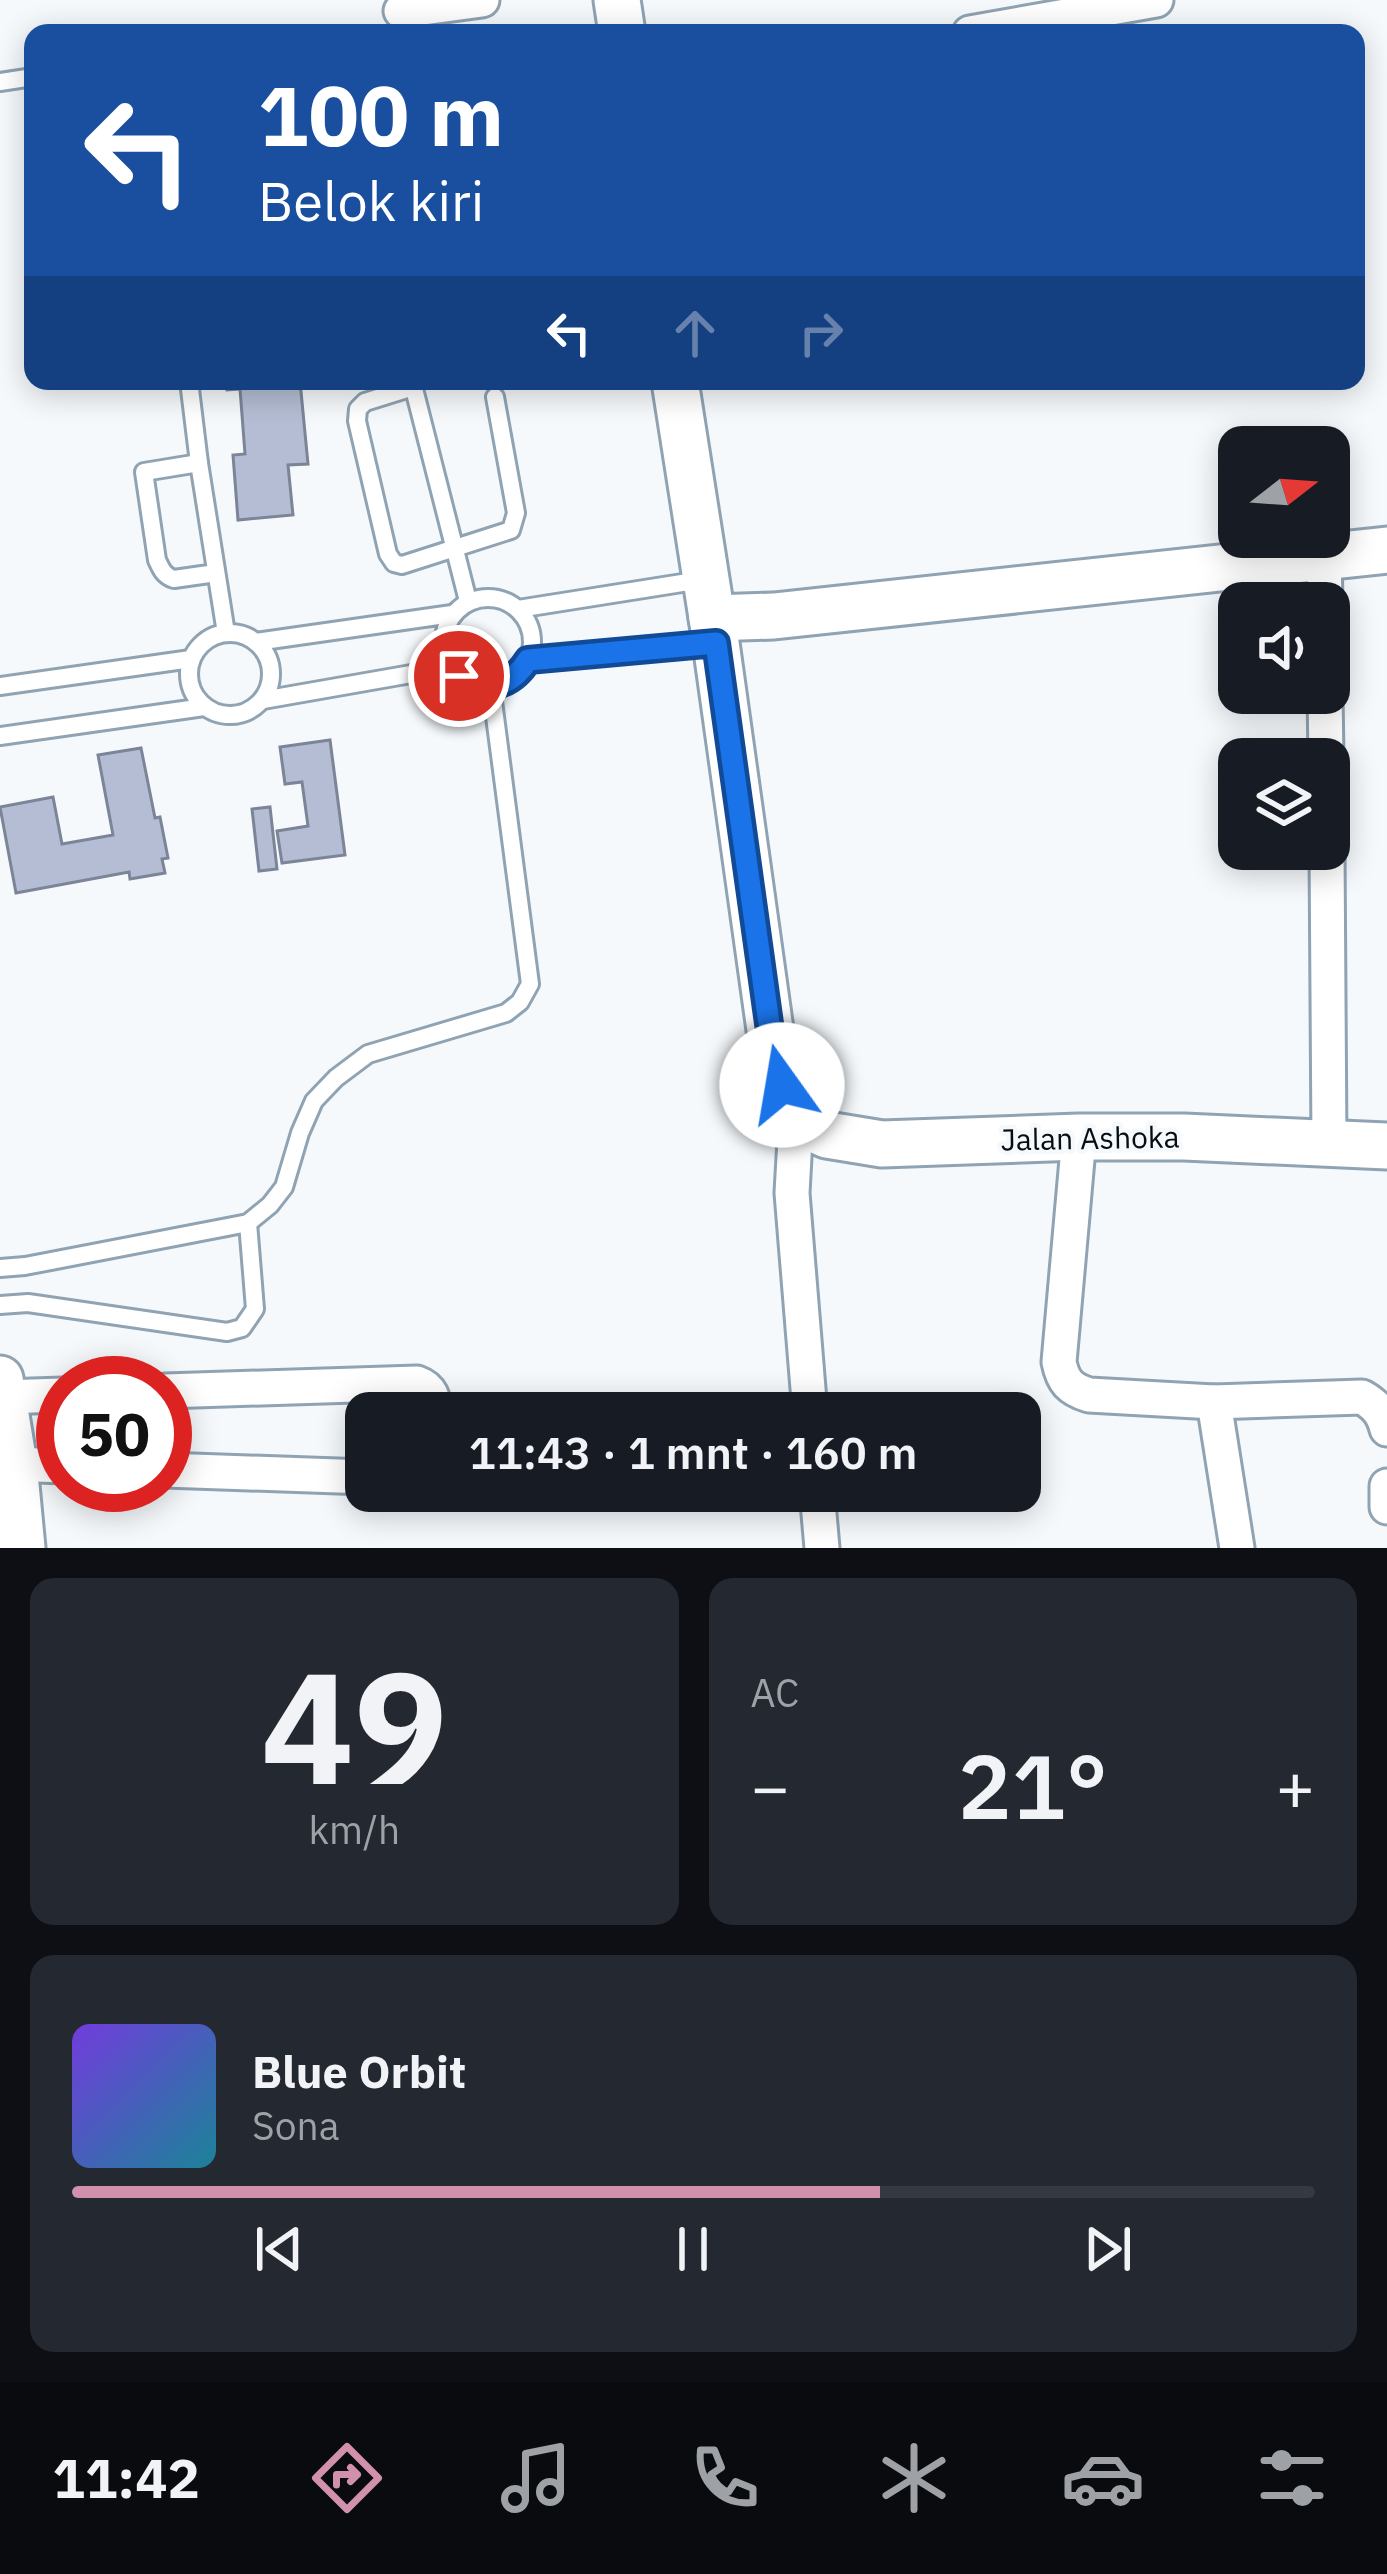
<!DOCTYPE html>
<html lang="id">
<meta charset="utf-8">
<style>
body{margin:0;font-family:"IBM Plex Sans",sans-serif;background:#242831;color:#f1f3f6;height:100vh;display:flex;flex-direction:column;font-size:45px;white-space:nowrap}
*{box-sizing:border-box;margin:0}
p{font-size:39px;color:#9ea1a6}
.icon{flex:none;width:66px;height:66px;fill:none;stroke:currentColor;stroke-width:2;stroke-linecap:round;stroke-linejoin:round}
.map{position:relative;height:1548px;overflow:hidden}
.side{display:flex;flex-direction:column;gap:30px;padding:30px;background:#0d0f14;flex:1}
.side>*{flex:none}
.banner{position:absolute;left:24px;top:24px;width:1341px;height:366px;border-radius:24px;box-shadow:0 6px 30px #0003;background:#1a4fa0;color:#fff;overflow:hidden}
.needle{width:78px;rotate:73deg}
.fabs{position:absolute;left:1218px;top:426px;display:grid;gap:24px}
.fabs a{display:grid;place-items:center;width:132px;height:132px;border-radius:24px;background:#171b24;box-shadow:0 6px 30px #0003;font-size:60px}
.speed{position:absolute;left:36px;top:1356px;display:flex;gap:24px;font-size:60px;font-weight:700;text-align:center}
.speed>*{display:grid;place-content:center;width:156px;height:156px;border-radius:50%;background:#171b24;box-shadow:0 6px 30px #0003;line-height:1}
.speed .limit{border:18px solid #d22;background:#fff;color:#111}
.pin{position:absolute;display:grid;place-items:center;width:102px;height:102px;color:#fff;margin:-51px;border:6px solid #fff;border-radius:50%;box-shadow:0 3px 12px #0007}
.me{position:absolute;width:132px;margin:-66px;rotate:347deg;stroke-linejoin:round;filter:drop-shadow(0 0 9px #0008)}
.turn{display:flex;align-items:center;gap:42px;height:252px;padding:0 36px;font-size:54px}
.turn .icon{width:156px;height:156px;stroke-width:2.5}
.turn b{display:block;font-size:84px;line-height:102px}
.lanes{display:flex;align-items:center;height:114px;padding:0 36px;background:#0003;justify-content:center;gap:60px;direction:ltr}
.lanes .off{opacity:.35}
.big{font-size:90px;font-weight:600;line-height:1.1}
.side .card{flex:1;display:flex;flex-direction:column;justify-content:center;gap:18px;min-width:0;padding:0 42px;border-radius:24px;background:#242831}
.side .dial{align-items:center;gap:0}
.dial b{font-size:156px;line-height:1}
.song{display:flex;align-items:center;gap:36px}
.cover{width:144px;height:144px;border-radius:18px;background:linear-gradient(135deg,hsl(260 70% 55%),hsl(190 70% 35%))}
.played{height:12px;border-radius:6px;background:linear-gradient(90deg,#d190ac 65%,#363941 65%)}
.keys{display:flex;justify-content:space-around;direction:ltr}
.heat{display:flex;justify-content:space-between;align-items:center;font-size:66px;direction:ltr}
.side .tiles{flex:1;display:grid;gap:30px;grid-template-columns:1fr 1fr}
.card:last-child{grid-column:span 2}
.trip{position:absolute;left:345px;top:1392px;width:696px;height:120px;border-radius:24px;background:#171b24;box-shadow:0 6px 30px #0003;font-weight:600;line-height:120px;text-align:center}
.menu{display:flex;height:192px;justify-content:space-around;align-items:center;background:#090b0e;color:#9ea1a6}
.menu .icon{width:84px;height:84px}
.menu .on{color:#d190ac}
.menu b{font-size:54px;color:#f1f3f6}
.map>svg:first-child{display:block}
</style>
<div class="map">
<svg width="1387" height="1548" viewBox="0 0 1387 1548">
<rect width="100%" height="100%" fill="#f5f9fc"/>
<g fill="#b4bdd3" stroke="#7c8498" stroke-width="3">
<path d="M 226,381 L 300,381 L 308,464 L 288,465 L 293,515 L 238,520 L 233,455 L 245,454 L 240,389 L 227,390 Z"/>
<path d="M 330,740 L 345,855 L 282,863 L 277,831 L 308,826 L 302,782 L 285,784 L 280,747 Z"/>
<path d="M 141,748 L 155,818 L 160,817 L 168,858 L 162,859 L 165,873 L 130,879 L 129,872 L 16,893 L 0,807 L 53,797 L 62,844 L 113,835 L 98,755 Z"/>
<path d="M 270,807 L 277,869 L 259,871 L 252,809 Z"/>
</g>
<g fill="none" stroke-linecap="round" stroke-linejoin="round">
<g stroke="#8fa3b3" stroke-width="22">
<g id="lane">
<path d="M 0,82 L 33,77"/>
<path d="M 189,381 L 199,463"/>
<path d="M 412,381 L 468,601"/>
<path d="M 413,387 L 365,402 L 358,409 L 357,421 L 388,554 L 394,563 L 402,565 L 511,530 L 516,513 L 495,397"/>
<path d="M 216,573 L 174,579 C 164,576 161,569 157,560 L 144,472 L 199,463 L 226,633"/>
<circle cx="488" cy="642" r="44"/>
<path d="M 518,609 L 701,580"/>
<circle cx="230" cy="674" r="41"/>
<path d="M 256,642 L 452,614"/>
<path d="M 528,660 L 715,643"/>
<path d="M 0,686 L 191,659"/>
<path d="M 263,700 L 451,667"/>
<path d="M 0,736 L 204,707"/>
<path d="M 0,1268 L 25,1266 L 248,1223 L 270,1205 L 284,1187 L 300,1133 L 314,1101 L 336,1078 L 368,1054 L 506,1013 L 520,1002 L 530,984 L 491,686"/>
<path d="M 0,1305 L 28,1303 L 227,1332 L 242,1328 L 255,1309 L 248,1223"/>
</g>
</g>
<g stroke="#8fa3b3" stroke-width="39">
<g id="street">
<path d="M 401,11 L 482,0"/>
<path d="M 970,33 L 1156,0"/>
<path d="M 1324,555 L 1325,603"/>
<path d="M 1325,693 L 1326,759"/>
<path d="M 1327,849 L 1329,1144"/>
<path d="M 796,1121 L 792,1193 L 810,1413"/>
<path d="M 1079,1137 L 1059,1362 C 1063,1382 1070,1389 1089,1395 L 1214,1402 L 1362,1397 C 1376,1405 1383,1413 1387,1429"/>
<path d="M 165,1391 L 417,1383 C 431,1388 434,1398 434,1413"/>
<path d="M 2,1397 L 63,1395"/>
<path d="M 1214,1402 L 1237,1548"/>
<path d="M 14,1464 L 63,1466"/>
<path d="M 165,1470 L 366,1477"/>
<path d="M 1387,1486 L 1387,1507"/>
<path d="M 817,1491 L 822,1548"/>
</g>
</g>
<g stroke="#8fa3b3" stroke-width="51">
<g id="secondary">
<path d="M 617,0 L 622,33"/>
<path d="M 675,381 L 716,643 L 772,1044 L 796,1121 L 827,1135 L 882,1144 L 1079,1137 L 1184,1137 L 1387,1146"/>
<path d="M 712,618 L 774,616 L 1387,550"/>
<path d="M 0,1379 L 14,1464 L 22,1548"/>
</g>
</g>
<use href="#lane" stroke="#fff" stroke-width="16"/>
<use href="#street" stroke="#fff" stroke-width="33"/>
<use href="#secondary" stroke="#fff" stroke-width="45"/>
</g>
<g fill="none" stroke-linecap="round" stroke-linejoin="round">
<g stroke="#114b97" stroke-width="30">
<path id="route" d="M 459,676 C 486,693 511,687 528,660 L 716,643 L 772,1045 L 782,1085"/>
</g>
<use href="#route" stroke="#1a73e8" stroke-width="21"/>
</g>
<g text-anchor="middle" stroke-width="9" stroke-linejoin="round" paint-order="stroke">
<g font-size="30" fill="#070e13" stroke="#f5f9fc">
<text transform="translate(1090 1139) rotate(-1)" y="10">Jalan Ashoka</text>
</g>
</g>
</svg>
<div class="fabs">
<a><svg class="needle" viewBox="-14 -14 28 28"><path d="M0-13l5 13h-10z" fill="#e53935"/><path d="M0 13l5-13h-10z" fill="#9ea1a6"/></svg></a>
<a><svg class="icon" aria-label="sound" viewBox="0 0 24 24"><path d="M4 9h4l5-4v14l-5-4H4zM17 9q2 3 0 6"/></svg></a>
<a><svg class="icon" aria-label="layers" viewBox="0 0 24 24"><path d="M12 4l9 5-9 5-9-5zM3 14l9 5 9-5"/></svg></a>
</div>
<div class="speed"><div class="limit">50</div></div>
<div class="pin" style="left:459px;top:676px;background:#d93025"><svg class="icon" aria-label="arrive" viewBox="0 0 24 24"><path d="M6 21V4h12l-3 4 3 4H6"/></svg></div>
<svg class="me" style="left:782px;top:1085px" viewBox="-20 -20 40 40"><circle r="19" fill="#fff"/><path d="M0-13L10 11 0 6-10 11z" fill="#1a73e8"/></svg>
<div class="trip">11:43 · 1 mnt · 160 m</div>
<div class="banner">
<div class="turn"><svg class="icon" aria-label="left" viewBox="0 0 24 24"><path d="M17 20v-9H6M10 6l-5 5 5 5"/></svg><div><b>100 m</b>Belok kiri</div></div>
<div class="lanes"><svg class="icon" aria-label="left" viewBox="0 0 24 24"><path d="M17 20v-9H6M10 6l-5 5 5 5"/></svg><svg class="icon off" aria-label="ahead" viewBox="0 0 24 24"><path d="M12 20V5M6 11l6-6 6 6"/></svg><svg class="icon off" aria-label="right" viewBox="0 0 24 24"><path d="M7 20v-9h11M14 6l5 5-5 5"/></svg></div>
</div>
</div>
<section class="side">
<div class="tiles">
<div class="card dial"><b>49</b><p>km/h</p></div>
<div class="card"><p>AC</p>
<div class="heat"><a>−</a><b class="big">21°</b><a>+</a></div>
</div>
<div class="card">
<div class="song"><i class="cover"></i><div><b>Blue Orbit</b><p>Sona</p></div></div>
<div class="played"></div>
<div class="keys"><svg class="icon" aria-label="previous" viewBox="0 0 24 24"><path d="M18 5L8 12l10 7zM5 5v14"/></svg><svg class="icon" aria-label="pause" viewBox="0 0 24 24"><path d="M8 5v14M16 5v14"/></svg><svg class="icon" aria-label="next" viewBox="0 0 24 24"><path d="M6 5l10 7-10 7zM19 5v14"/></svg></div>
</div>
</div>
</section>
<nav class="menu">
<b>11:42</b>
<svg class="icon on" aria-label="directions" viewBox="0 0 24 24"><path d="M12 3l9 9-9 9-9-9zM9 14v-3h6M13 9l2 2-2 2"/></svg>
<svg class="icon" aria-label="music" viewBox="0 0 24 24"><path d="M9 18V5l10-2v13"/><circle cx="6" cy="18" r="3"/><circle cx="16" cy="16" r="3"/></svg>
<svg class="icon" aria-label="phone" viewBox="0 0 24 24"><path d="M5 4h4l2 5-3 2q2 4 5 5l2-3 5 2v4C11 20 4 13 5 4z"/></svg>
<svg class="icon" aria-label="climate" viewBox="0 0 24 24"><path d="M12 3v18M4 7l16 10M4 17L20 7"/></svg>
<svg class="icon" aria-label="car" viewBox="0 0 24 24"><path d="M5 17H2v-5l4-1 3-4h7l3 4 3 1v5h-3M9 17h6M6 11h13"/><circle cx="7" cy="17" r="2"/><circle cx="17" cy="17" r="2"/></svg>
<svg class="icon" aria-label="filters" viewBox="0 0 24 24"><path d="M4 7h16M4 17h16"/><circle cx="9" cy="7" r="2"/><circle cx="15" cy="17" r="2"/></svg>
</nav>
